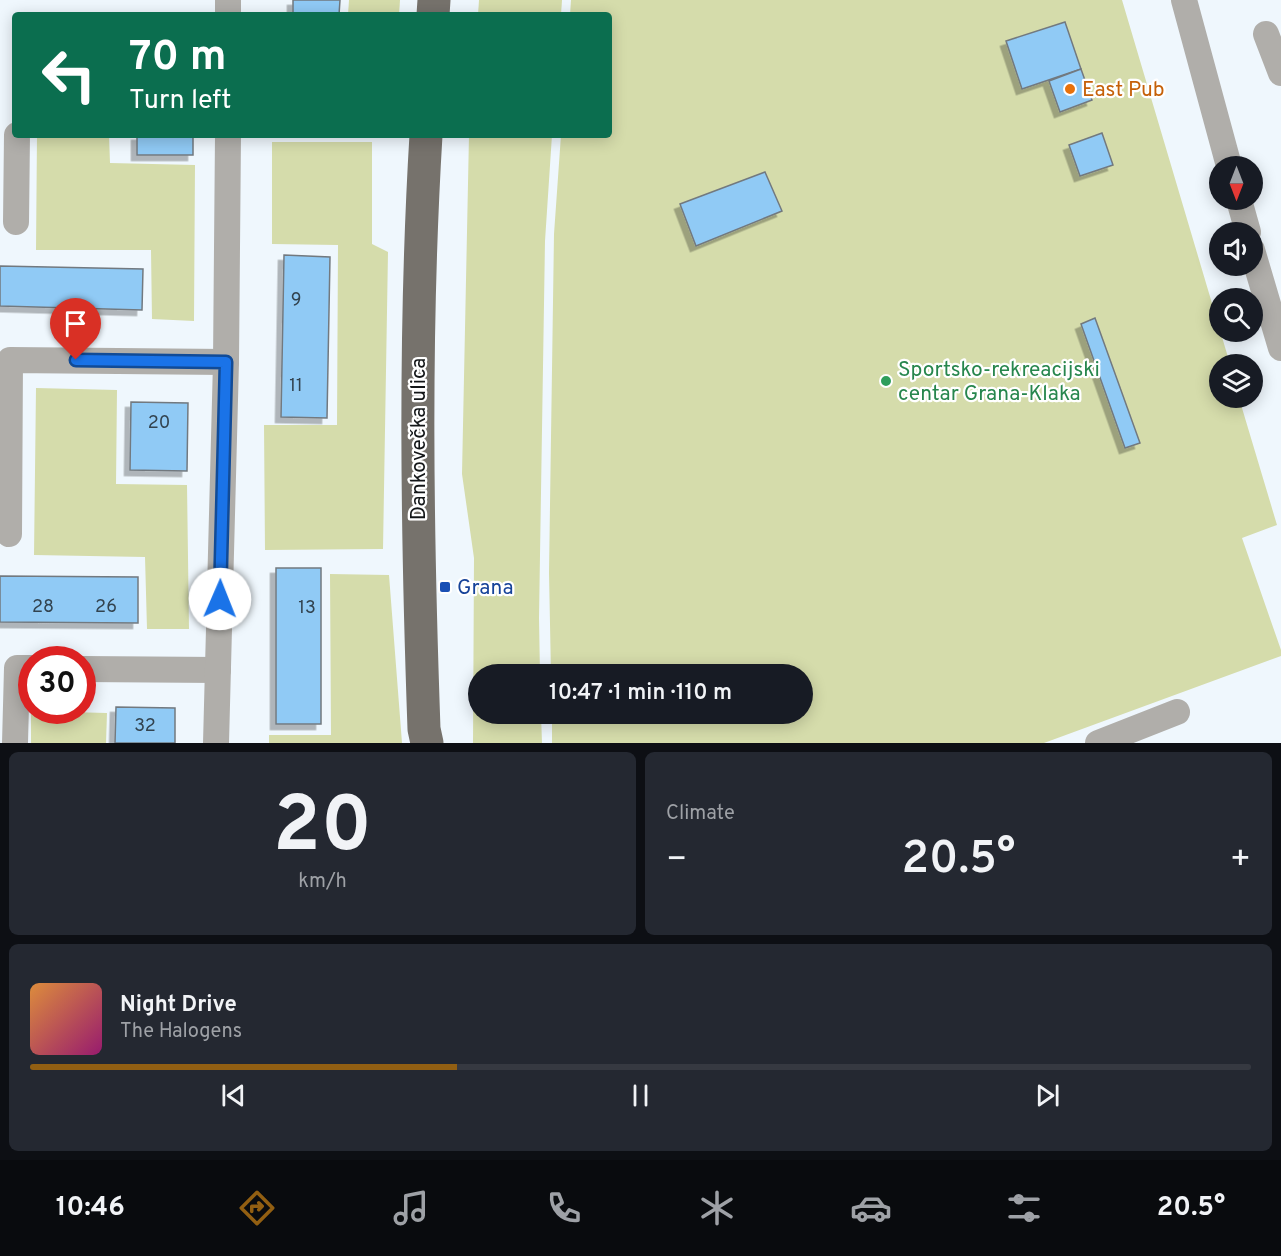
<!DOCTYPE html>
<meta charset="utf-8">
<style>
body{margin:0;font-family:Overpass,sans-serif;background:#242831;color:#f1f3f6;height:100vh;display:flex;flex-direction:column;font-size:22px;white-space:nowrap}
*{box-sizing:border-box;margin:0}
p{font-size:20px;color:#9ea1a6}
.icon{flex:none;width:33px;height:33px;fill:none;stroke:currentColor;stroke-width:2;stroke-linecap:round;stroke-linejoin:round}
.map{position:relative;height:743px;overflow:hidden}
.sheet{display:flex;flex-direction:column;gap:9px;padding:9px;background:#0d0f14;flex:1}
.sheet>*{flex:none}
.guide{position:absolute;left:12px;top:12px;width:600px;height:126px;border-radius:6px;box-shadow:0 3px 15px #0003;background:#0b6e4f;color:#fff;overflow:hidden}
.needle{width:39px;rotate:180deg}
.fabs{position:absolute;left:1209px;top:156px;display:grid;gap:12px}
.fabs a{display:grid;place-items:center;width:54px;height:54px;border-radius:50%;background:#171b24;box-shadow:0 3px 15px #0003;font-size:30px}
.speed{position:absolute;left:18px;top:646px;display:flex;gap:12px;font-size:30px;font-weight:700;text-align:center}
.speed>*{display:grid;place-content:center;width:78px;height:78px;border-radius:50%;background:#171b24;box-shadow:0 3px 15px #0003;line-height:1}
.speed .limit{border:9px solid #d22;background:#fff;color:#111}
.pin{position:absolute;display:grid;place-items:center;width:51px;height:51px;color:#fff;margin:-62px -26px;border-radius:50% 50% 50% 0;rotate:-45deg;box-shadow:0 0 6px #0007}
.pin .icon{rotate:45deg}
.me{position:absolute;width:66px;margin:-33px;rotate:1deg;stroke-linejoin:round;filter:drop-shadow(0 0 4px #0008)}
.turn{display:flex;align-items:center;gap:21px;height:126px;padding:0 18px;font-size:27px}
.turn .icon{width:78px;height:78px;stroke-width:2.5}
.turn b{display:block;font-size:42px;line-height:51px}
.big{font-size:45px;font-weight:600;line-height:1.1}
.sheet .tile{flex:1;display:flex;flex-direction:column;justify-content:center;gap:9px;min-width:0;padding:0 21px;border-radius:9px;background:#242831}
.sheet .dial{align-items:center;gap:0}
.dial b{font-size:78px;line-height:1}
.song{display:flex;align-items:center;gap:18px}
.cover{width:72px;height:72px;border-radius:9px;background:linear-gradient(135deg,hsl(30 70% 55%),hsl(320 70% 35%))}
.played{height:6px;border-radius:3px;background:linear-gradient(90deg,#925f12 35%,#363941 35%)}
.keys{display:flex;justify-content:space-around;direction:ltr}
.heat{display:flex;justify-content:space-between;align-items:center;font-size:33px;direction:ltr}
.sheet .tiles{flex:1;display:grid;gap:9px;grid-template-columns:1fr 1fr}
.tile:last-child{grid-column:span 2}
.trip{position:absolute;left:468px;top:664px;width:345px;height:60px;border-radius:30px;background:#171b24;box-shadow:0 3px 15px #0003;font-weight:600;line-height:60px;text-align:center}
.menu{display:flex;height:96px;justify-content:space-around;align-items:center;background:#090b0e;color:#9ea1a6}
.menu .icon{width:42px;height:42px}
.menu .selected{color:#925f12}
.menu b{font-size:27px;color:#f1f3f6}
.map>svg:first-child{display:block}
</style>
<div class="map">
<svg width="1281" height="743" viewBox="0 0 1281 743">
<defs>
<filter id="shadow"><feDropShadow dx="-5.5" dy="5.5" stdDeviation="0" flood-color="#0004"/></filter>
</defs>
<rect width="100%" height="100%" fill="#eff7fd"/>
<g fill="#d5dcab">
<path d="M 349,0 L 400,0 L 399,15 L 348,15 Z"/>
<path d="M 479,0 L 562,0 L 561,15 L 478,15 Z"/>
<path d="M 571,0 L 1122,0 L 1230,364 L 1220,364 L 1220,398 L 1239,398 L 1277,525 L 1242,538 L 1281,650 L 1281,656 L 1044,743 L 552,743 L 552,714 L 802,714 L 802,675 L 551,675 L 549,573 L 554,234 L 561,135 L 609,135 L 609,15 L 570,15 Z"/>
<path d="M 37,135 L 109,135 L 110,163 L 195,165 L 194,321 L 152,319 L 151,250 L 36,250 Z"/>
<path d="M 469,135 L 552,135 L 545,241 L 539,618 L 540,675 L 478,675 L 478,714 L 541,714 L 542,743 L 473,743 L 474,558 L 462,474 Z"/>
<path d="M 272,142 L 372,142 L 372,244 L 388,252 L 383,549 L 265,550 L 264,425 L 337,425 L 338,245 L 272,244 Z"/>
<path d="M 36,388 L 117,390 L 116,484 L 187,485 L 189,629 L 147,629 L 145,557 L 34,555 Z"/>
<path d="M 330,574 L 389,575 L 402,743 L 269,743 L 269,735 L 331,735 Z"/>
<path d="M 31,711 L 107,713 L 106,743 L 31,743 Z"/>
</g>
<g fill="#90caf5" stroke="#72797f" stroke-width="1.5" filter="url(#shadow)">
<path d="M 293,0 L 340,0 L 339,15 L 293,15 Z"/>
<path d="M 1065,22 L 1081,69 L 1022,89 L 1006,41 Z"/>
<path d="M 1081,69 L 1092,100 L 1060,112 L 1049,81 Z"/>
<path d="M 1102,133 L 1113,165 L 1080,176 L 1069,145 Z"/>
<rect x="137" y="135" width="56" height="20"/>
<path d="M 765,172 L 782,211 L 696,246 L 680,204 Z"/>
<path d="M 284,255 L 330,257 L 327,418 L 281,417 Z"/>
<path d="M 0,266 L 143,269 L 142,310 L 0,306 Z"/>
<path d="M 1095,318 L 1140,443 L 1125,448 L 1081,324 Z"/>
<path d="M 131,402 L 188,403 L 187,471 L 130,470 Z"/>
<rect x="276" y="568" width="45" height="156"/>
<path d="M 0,576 L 138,577 L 138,623 L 0,622 Z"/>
<path d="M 116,707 L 175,708 L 175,743 L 115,743 Z"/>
</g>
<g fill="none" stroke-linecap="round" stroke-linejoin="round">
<g stroke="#b0aeaa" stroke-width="26">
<path d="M 228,0 L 228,15"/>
<path d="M 1184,0 L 1229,166"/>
<path d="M 1266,34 L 1281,73"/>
<path d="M 1239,200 L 1248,232"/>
<path d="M 16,222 L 17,135"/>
<path d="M 1252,250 L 1281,348"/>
<path d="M 9,534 L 10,360 L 226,362"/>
<path d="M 82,669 L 218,670"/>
<path d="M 15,743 L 17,668 L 32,668"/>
<path d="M 216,743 L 226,362 L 228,135"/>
<path d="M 1098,743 L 1177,712"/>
</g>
<g stroke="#76726c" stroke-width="33">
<path d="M 433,15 L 434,0"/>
<path d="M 426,135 C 414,333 417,531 424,729 L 427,743"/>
</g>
</g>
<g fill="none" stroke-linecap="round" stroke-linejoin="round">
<g stroke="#114b97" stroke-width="15">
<path id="route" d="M 76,360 L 226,362 L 220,599"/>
</g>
<use href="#route" stroke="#1a73e8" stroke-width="10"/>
</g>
<circle fill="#e8710a" stroke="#fff" stroke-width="2" cx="1070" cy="89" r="6"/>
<circle fill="#2e9e5b" stroke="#fff" stroke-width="2" cx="886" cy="381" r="6"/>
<rect fill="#1a4fb4" stroke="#fff" stroke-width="2" x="439" y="581" width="12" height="12" rx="3"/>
<g text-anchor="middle" stroke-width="4.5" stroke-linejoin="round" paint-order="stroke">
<g font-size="18" fill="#32434f">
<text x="296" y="305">9</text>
<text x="296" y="391">11</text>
<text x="159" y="428">20</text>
<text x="43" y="612">28</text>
<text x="106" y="612">26</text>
<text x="307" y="613">13</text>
<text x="145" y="731">32</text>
</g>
<g font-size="21" fill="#c56008" stroke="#fff" text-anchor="start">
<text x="1082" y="96">East Pub</text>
</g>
<g font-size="21" fill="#27864d" stroke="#fff" text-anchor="start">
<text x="898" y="376">Sportsko-rekreacijski<tspan x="898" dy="24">centar Grana-Klaka</tspan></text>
</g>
<g font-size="21" fill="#131618" stroke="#fff">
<text transform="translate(418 439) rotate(-90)" y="7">Dankovečka ulica</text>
</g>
<g font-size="21" fill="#164399" stroke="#fff" text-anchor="start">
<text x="457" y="594">Grana</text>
</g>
</g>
</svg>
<div class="fabs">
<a><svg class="needle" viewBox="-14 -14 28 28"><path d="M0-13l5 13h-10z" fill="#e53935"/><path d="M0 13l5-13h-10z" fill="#9ea1a6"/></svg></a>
<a><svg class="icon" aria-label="sound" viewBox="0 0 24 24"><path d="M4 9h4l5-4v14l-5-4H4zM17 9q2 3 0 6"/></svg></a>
<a><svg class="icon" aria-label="search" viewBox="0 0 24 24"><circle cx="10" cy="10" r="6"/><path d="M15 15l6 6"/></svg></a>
<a><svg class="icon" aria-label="layers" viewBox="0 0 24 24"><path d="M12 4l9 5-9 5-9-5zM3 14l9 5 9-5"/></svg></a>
</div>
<div class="speed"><div class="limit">30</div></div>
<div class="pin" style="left:76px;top:360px;background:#d93025"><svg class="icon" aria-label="arrive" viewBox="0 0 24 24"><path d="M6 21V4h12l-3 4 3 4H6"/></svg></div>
<svg class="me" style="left:220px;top:599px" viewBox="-20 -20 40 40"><circle r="19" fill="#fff"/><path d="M0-13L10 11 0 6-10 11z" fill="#1a73e8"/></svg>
<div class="trip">10:47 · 1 min · 110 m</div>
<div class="guide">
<div class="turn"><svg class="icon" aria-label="left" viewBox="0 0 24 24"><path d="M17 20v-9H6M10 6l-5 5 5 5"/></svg><div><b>70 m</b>Turn left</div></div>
</div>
</div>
<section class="sheet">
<div class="tiles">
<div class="tile dial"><b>20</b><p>km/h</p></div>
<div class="tile"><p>Climate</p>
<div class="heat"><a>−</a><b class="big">20.5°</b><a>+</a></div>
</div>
<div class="tile">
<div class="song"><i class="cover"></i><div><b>Night Drive</b><p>The Halogens</p></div></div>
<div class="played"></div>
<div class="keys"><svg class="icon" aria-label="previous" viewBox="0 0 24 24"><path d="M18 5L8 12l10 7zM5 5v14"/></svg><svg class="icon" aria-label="pause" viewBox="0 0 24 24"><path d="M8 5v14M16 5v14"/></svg><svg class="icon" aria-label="next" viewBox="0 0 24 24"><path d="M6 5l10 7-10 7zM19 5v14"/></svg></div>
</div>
</div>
</section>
<nav class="menu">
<b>10:46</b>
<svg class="icon selected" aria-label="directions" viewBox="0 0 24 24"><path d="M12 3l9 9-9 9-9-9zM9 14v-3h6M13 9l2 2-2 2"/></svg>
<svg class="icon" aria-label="music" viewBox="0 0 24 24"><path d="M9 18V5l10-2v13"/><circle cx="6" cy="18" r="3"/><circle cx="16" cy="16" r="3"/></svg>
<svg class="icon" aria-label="phone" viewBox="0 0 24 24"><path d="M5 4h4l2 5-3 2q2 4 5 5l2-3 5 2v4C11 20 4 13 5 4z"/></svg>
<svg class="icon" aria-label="climate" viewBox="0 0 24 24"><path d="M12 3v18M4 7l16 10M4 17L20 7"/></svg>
<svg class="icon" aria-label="car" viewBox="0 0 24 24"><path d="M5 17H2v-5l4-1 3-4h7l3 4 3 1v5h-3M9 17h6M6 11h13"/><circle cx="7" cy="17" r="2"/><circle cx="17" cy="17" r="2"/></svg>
<svg class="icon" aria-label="filters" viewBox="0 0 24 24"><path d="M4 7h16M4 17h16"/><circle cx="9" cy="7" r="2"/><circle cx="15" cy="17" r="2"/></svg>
<b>20.5°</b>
</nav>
